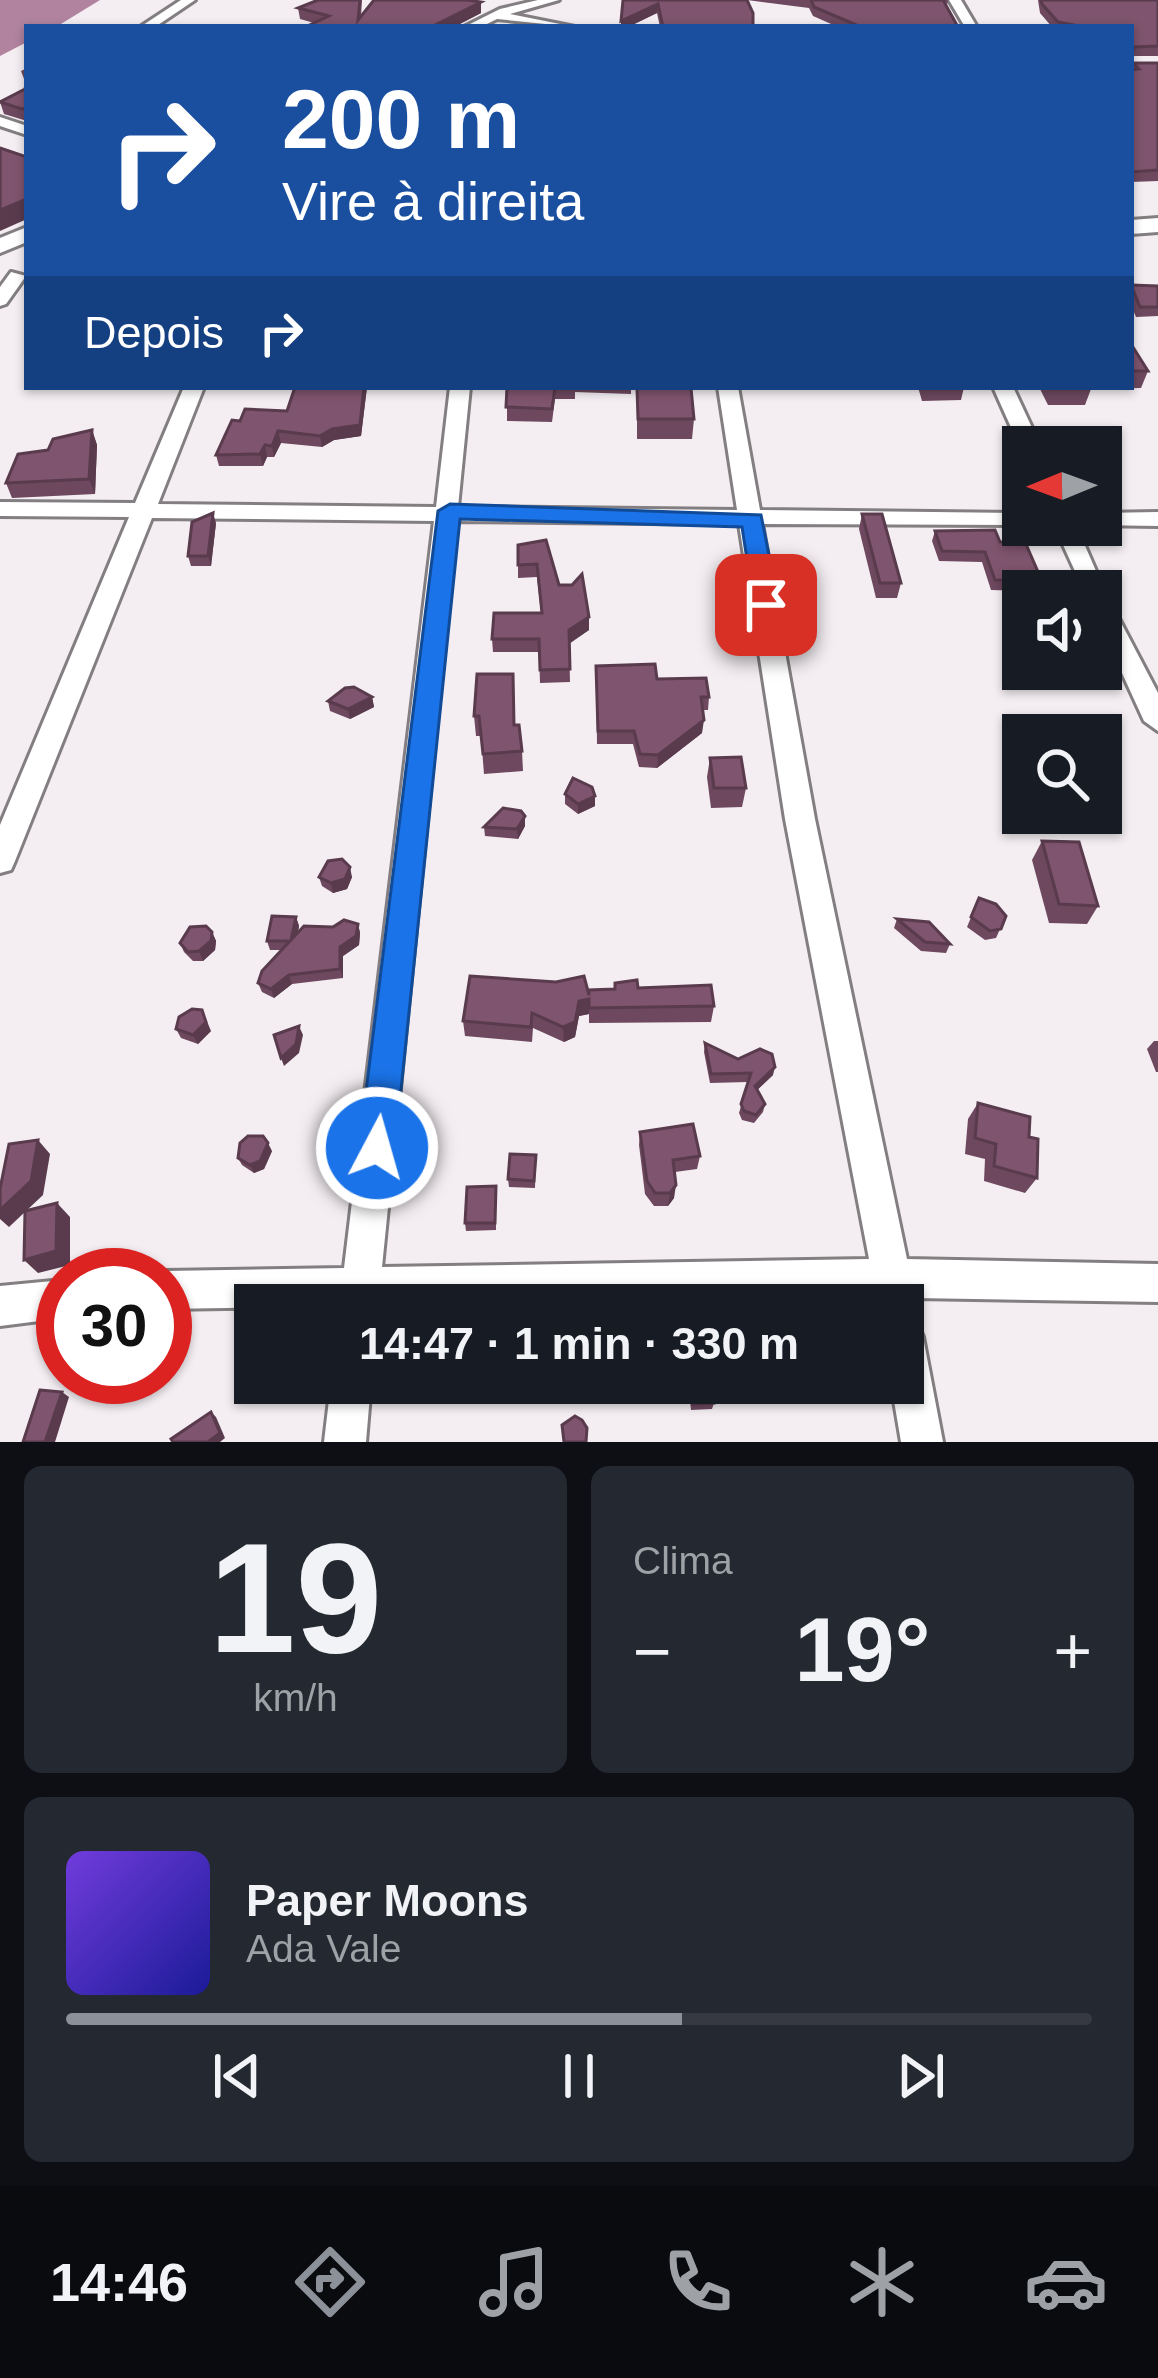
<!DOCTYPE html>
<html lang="pt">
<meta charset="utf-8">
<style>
body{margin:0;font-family:Arial,sans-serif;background:#242831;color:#f1f3f6;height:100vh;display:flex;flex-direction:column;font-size:45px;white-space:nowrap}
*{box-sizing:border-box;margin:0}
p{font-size:39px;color:#9ea1a6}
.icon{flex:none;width:66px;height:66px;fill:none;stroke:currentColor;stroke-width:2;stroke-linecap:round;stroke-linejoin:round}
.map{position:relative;height:1442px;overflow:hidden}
.drawer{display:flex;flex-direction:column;gap:24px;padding:24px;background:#0d0f14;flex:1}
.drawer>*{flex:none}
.banner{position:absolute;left:24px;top:24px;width:1110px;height:366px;border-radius:0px;box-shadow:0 3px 9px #0004;background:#1a4fa0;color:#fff;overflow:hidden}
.needle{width:78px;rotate:269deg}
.controls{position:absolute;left:1002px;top:426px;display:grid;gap:24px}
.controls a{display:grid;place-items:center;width:120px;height:120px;border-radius:0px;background:#171b24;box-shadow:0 3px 9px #0004;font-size:60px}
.speed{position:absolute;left:36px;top:1248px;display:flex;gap:24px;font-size:60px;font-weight:700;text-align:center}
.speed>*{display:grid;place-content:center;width:156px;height:156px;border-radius:50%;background:#171b24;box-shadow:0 3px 9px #0004;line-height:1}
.speed .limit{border:18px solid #d22;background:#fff;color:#111}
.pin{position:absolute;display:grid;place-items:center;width:102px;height:102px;color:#fff;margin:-51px;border-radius:24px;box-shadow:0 6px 18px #0006}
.me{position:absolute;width:132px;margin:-66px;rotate:6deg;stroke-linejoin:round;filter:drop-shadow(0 0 9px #0008)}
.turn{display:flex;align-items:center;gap:42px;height:252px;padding:0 60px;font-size:54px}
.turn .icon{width:156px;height:156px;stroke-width:2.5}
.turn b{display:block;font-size:84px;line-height:102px}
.then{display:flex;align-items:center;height:114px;padding:0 60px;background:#0003;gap:24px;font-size:45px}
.big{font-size:90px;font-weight:600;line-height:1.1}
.drawer .card{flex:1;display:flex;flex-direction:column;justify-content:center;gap:18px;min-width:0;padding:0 42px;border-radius:18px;background:#242831}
.drawer .dial{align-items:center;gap:0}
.dial b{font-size:156px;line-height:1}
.song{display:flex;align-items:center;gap:36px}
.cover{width:144px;height:144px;border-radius:18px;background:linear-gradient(135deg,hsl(260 70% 55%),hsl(240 70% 35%))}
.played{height:12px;border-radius:6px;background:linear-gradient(90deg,#8c9099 60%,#363941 60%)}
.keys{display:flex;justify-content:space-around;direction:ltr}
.heat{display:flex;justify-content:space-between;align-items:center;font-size:66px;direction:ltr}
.drawer .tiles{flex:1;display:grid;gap:24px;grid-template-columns:1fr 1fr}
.card:last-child{grid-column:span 2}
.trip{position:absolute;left:234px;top:1284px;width:690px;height:120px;border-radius:0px;background:#171b24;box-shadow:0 3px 9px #0004;font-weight:600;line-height:120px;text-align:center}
.menu{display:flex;height:192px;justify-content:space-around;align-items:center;background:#090b0e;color:#9ea1a6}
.menu .icon{width:84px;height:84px}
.menu .current{color:#8c9099}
.menu b{font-size:54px;color:#f1f3f6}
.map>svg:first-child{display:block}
</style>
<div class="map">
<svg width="1158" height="1442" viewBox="0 0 1158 1442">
<rect width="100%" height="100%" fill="#f4eef2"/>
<path fill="#b1839f" d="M 0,0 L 100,0 L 56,27 L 27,27 L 27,42 L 0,56 Z"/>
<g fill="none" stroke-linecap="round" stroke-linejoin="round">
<g stroke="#837e81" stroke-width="6">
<g id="minor">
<path d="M 181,0 L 195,0 L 155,27 L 140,27 Z"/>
<path d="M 538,0 L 559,0 L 510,14 L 575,27 L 497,19 L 481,27 L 464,27 L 500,9 Z"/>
<path d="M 949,0 L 961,0 L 977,27 L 965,27 Z"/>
<path d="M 0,117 L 27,126 L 27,135 L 0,126 Z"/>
<path d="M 11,272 L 26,276 L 6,304 L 0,306 L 0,287 Z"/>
<path d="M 184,387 L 204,387 L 158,504 L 436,507 L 450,387 L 470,387 L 458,507 L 737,510 L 718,387 L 738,387 L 760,510 L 1023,513 L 1023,525 L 1031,525 L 762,524 L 815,819 L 907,1259 L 1158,1264 L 1158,1302 L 915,1298 L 917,1305 L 909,1320 L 917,1323 L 923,1337 L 943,1442 L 901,1442 L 891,1383 L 903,1383 L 903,1305 L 877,1305 L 876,1298 L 165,1309 L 165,1275 L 155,1275 L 165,1271 L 344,1268 L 434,521 L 152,518 L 15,861 L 11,870 L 0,873 L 0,825 L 129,517 L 0,516 L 0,502 L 135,503 ZM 457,521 L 739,524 L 785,819 L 869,1259 L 382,1267 Z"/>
<path d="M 993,387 L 1013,387 L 1041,447 L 1023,447 L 1022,452 Z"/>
<path d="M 1158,512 L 1158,526 L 1093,525 L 1101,525 L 1101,513 Z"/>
<path d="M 1054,525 L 1076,525 L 1106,594 L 1158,693 L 1158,731 L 1144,721 L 1101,627 L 1101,591 L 1084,591 Z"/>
<path d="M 63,1280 L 63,1318 L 0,1326 L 0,1286 Z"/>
<path d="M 331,1383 L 371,1383 L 366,1442 L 324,1442 Z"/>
</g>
</g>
<g stroke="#837e81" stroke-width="6">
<g id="major">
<path d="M 1158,218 L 1158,232 L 1131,234 L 1131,220 Z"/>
<path d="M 27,227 L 27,242 L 0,253 L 0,238 Z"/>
</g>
</g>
<use href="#minor" fill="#fff" fill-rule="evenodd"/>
<use href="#major" fill="#fff" fill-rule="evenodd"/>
</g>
<g fill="#6d485f">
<path d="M 318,0 L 362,0 L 361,17 L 481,13 L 454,27 L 305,27 L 314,23 L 300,19 L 298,8 Z"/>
<path d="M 623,0 L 948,0 L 947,5 L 958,27 L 838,27 L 813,16 L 809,8 L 747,0 L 753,27 L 660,27 L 657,13 L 628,27 L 621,27 Z"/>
<path d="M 1038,0 L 1158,0 L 1158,56 L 1131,56 L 1131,27 L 1052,27 L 1040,13 Z"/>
<path d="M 1133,63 L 1158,63 L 1158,181 L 1131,182 L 1131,69 Z"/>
<path d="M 27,68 L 27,121 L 4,114 L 0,102 L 25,89 L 26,84 L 21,71 Z"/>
<path d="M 1131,285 L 1158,286 L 1158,316 L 1136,317 L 1131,305 Z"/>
<path d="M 1131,344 L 1148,371 L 1141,388 L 1091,389 L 1085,405 L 1048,405 L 1039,387 L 1131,387 Z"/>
<path d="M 295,387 L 367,387 L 361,436 L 334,440 L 322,447 L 281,443 L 274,457 L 267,457 L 263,466 L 219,466 L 216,455 L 240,421 L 287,411 Z"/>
<path d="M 507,387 L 631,387 L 631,394 L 575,392 L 575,399 L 555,399 L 552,422 L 507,421 Z"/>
<path d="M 918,387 L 964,387 L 961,400 L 922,401 Z"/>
<path d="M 637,388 L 694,419 L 692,439 L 637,439 Z"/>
<path d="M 92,430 L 97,445 L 95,494 L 12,498 L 6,483 L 48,450 Z"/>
<path d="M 862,514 L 901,583 L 897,598 L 876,598 L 859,529 Z"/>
<path d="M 216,523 L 211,566 L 191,566 L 188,556 Z"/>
<path d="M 935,531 L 1000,542 L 1042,581 L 1038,591 L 1023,591 L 1023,658 L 1014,656 L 1023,592 L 1023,591 L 991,590 L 982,562 L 939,561 L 932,541 Z"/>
<path d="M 518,545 L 559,585 L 589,630 L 569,643 L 570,682 L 540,683 L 539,652 L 493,652 L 492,639 L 541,613 L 537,577 L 518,578 Z"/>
<path d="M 596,666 L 657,679 L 709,697 L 708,710 L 703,710 L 702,733 L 657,768 L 639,767 L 633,744 L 597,744 Z"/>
<path d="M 477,674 L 515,725 L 522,751 L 523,771 L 484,774 L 481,736 L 476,736 L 474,716 Z"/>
<path d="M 372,697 L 374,707 L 350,719 L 330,711 L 328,701 Z"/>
<path d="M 1023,751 L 1023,792 L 1006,770 L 1014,753 Z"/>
<path d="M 710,758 L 746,788 L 742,807 L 711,808 L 707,777 Z"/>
<path d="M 565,794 L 595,796 L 595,806 L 578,814 L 565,804 Z"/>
<path d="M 525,826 L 518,839 L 485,836 L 484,827 Z"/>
<path d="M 1042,841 L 1098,906 L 1087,924 L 1049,923 L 1032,860 Z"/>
<path d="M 319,877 L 352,877 L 347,889 L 333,893 L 322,886 Z"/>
<path d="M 979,898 L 1006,916 L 996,938 L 985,940 L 967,927 Z"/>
<path d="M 296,917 L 299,926 L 298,932 L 358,924 L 360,933 L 359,945 L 343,956 L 343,978 L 292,984 L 274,998 L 262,992 L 258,983 L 281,950 L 270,950 L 267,941 Z"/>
<path d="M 897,919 L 950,944 L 946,953 L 921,951 L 894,928 Z"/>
<path d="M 212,932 L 216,941 L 215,950 L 203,961 L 193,961 L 184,952 L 180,943 Z"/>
<path d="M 638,988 L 714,1006 L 711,1022 L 589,1023 L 589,1014 L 579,1016 L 575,1037 L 564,1042 L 533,1028 L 532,1042 L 465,1036 L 463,1021 L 589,995 Z"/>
<path d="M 176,1029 L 211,1031 L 198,1044 L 181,1038 Z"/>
<path d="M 1154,1041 L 1158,1041 L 1158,1072 L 1156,1072 L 1147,1049 Z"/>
<path d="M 705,1043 L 773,1075 L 757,1090 L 765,1104 L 763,1112 L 754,1123 L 742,1120 L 739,1113 L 748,1082 L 710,1083 L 704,1052 Z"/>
<path d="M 978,1103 L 1029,1137 L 1037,1178 L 1025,1193 L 984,1181 L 985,1159 L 965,1154 L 968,1119 Z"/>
<path d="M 640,1132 L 700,1156 L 697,1169 L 675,1172 L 674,1198 L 668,1206 L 654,1206 L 645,1194 L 639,1145 Z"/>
<path d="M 272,1151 L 264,1169 L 254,1173 L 242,1165 L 238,1158 Z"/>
<path d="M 536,1155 L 535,1188 L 509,1187 L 508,1179 Z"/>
<path d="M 496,1186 L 496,1230 L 466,1231 L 465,1223 Z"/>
<path d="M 688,1383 L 712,1383 L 714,1403 L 712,1409 L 691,1410 Z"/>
</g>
<g fill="#593b4d">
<path d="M 481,2 L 481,13 L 454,27 L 431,27 Z"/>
<path d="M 658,4 L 657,13 L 628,27 L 621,27 L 621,21 Z"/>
<path d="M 27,199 L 27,219 L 0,231 L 0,210 Z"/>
<path d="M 364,387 L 367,387 L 361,436 L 334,440 L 322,447 L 320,436 Z"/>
<path d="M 92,430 L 97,445 L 95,494 L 89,479 Z"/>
<path d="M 278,431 L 281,443 L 274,457 L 272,446 Z"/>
<path d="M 265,445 L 267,457 L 263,466 L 260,454 Z"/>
<path d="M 213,513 L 216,523 L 211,566 L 208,556 Z"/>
<path d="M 589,617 L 589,630 L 569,644 L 569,630 Z"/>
<path d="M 372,697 L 374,707 L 350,719 L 348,709 Z"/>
<path d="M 704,720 L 702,733 L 657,768 L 658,755 Z"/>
<path d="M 595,796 L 595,806 L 578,814 L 578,804 Z"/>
<path d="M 525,816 L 525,826 L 518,839 L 517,829 Z"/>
<path d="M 350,867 L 352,877 L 347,889 L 333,893 L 331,883 Z"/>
<path d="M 296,917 L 299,926 L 294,949 L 291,940 Z"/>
<path d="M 358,924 L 360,933 L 359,945 L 343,956 L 343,978 L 340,969 L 340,947 Z"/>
<path d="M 212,932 L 216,941 L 215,950 L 203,961 L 199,951 Z"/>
<path d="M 289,975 L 292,984 L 274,998 L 271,989 Z"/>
<path d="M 589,999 L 589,1014 L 579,1016 L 575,1037 L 564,1042 L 563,1027 L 579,1001 Z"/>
<path d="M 206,1019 L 211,1031 L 198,1044 L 193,1035 Z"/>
<path d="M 299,1026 L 303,1035 L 299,1053 L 284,1066 L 281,1058 Z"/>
<path d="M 775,1067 L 773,1075 L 753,1094 L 755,1086 Z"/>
<path d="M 38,1140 L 50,1154 L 43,1195 L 9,1227 L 0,1219 L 0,1210 Z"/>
<path d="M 268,1143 L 272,1151 L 264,1169 L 254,1173 L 250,1165 Z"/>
<path d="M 676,1185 L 674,1198 L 668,1206 L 670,1193 Z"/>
<path d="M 57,1203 L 70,1217 L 70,1265 L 38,1273 L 24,1260 Z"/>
<path d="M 62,1392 L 69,1397 L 55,1442 L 45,1442 Z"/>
<path d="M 211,1412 L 216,1417 L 225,1438 L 220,1442 L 208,1442 Z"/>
</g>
<g fill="#7f546e" stroke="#593b4d" stroke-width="3">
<path d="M 318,0 L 360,0 L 358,20 L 374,0 L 467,0 L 481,2 L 431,27 L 305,27 L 329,16 L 298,8 Z"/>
<path d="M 623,0 L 747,0 L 753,13 L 753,27 L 663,27 L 658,4 L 621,21 Z"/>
<path d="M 811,0 L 943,0 L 958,27 L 861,27 L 814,7 Z"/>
<path d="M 1041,0 L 1158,0 L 1158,46 L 1134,47 L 1131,57 L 1131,27 L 1084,27 L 1058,22 L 1042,4 Z"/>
<path d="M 1133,63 L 1158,63 L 1158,170 L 1131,172 L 1131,70 L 1139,69 Z"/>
<path d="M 27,79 L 27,108 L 22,109 L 0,102 L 25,89 Z"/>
<path d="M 0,148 L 27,157 L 27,199 L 0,210 Z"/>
<path d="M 1131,285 L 1158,286 L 1158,307 L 1140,307 Z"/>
<path d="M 1131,344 L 1148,371 L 1131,371 Z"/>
<path d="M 295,387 L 364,387 L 360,425 L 332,429 L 320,436 L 278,431 L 272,446 L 265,445 L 260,454 L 216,455 L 232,420 L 240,421 L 245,409 L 287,411 Z"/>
<path d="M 507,387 L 555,387 L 552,409 L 506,407 Z"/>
<path d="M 637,388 L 691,388 L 694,419 L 638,419 Z"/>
<path d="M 92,430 L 89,479 L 6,483 L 18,454 L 48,450 L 53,439 Z"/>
<path d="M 213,513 L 208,556 L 188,556 L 192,522 Z"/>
<path d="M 862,514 L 882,514 L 901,583 L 880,583 Z"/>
<path d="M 995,530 L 1000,542 L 1025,542 L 1042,581 L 995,580 L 985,552 L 942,551 L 935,531 Z"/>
<path d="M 546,540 L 559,585 L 572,585 L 582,574 L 589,617 L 569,630 L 570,669 L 540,670 L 539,639 L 492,639 L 494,613 L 542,613 L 537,564 L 518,565 L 518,545 Z"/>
<path d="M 1023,608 L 1023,647 L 1018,646 Z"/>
<path d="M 655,664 L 657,679 L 706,678 L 709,697 L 701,697 L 704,720 L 658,755 L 640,754 L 634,731 L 598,731 L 596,666 Z"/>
<path d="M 477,674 L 513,674 L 514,725 L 519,725 L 522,751 L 483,754 L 479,716 L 474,716 Z"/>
<path d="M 354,687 L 372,697 L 348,709 L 328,701 L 345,688 Z"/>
<path d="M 1023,751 L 1023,764 L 1014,753 Z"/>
<path d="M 741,757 L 746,788 L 714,788 L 710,758 Z"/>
<path d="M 573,778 L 592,787 L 595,796 L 578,804 L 565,794 Z"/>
<path d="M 503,808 L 521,811 L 525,816 L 517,829 L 484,827 Z"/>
<path d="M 1042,841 L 1079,842 L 1098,906 L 1059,904 Z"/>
<path d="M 342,859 L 350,867 L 345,879 L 331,883 L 319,877 L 328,861 Z"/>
<path d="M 979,898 L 996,904 L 1006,916 L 1001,929 L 990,931 L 971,917 Z"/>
<path d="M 272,916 L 296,917 L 291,940 L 304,926 L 333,927 L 344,920 L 358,924 L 356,936 L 340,947 L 340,969 L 289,975 L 271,989 L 258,983 L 262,971 L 290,941 L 267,941 Z"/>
<path d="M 897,919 L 929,922 L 950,944 L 925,942 Z"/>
<path d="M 206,926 L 212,932 L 211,941 L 199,951 L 188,952 L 180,943 L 190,927 Z"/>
<path d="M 470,976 L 556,982 L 584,976 L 589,995 L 589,990 L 615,989 L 615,983 L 637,980 L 638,988 L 711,985 L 714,1006 L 589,1008 L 589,999 L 579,1001 L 575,1022 L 563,1027 L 532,1013 L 531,1027 L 463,1021 Z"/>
<path d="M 192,1009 L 202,1010 L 206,1022 L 193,1035 L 176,1029 L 179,1017 Z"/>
<path d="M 299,1026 L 296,1044 L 281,1058 L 274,1035 Z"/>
<path d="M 705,1043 L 738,1059 L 760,1049 L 772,1054 L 775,1067 L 755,1086 L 765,1104 L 756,1115 L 744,1111 L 741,1104 L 751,1073 L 711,1074 Z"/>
<path d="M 978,1103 L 1030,1117 L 1029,1137 L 1038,1139 L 1037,1178 L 994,1166 L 996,1144 L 975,1138 Z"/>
<path d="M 693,1124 L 700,1156 L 673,1160 L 676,1185 L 670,1193 L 655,1193 L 647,1181 L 640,1132 Z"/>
<path d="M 248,1136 L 263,1136 L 268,1143 L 260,1161 L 250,1165 L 238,1158 L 240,1143 Z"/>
<path d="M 38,1140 L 31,1181 L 0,1210 L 0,1189 L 9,1144 Z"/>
<path d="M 510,1154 L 536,1155 L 534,1181 L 508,1179 Z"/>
<path d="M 496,1186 L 495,1223 L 465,1223 L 467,1187 Z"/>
<path d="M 57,1203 L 56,1251 L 24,1260 L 25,1211 Z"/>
<path d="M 690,1383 L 712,1383 L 714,1403 L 693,1404 Z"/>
<path d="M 40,1390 L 62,1392 L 45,1442 L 23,1442 Z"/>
<path d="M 211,1412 L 220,1433 L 208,1442 L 173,1442 L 171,1439 Z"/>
<path d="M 575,1416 L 582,1420 L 587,1428 L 586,1442 L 564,1442 L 562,1425 Z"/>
</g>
<path fill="#1a73e8" stroke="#114b97" stroke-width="3" d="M 450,504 L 761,515 L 779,605 L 766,614 L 754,605 L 742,527 L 460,519 L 395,1148 L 390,1161 L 377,1166 L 364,1161 L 359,1148 L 438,511 Z"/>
</svg>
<div class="controls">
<a><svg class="needle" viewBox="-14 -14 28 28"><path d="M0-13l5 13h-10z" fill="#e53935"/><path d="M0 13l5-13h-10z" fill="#9ea1a6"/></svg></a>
<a><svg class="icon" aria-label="sound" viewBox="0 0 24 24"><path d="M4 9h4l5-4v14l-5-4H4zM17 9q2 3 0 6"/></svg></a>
<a><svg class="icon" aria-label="search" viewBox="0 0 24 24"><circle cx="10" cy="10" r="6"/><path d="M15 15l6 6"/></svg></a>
</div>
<div class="speed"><div class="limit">30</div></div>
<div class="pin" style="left:766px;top:605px;background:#d93025"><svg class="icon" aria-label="arrive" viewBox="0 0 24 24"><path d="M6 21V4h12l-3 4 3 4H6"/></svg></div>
<svg class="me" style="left:377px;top:1148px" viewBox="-20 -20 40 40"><circle r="17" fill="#1a73e8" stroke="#fff" stroke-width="3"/><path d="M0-11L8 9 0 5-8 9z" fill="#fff"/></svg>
<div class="trip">14:47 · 1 min · 330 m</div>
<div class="banner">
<div class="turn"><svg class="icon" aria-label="right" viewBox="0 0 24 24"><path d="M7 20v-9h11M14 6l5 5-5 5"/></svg><div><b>200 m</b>Vire à direita</div></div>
<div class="then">Depois<svg class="icon" aria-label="right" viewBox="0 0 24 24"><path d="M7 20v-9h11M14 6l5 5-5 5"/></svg></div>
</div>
</div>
<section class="drawer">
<div class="tiles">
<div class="card dial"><b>19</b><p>km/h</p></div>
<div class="card"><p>Clima</p>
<div class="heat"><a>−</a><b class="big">19°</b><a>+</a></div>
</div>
<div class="card">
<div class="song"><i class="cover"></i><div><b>Paper Moons</b><p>Ada Vale</p></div></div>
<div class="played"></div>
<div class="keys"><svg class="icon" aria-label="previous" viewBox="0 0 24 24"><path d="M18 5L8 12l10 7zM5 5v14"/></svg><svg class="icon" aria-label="pause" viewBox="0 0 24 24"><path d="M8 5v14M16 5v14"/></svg><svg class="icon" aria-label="next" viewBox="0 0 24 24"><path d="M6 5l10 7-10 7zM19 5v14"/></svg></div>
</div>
</div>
</section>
<nav class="menu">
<b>14:46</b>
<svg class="icon current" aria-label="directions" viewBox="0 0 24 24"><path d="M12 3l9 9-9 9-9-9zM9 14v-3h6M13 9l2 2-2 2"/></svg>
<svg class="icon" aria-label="music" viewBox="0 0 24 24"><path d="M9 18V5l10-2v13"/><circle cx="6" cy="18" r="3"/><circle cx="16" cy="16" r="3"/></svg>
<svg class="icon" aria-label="phone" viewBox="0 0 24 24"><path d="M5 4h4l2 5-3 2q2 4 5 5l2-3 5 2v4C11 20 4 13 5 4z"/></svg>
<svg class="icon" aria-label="climate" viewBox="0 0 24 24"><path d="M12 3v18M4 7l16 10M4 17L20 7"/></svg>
<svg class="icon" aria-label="car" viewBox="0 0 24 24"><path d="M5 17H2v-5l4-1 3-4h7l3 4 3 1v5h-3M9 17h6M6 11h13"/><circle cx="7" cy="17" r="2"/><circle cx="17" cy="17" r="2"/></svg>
</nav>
